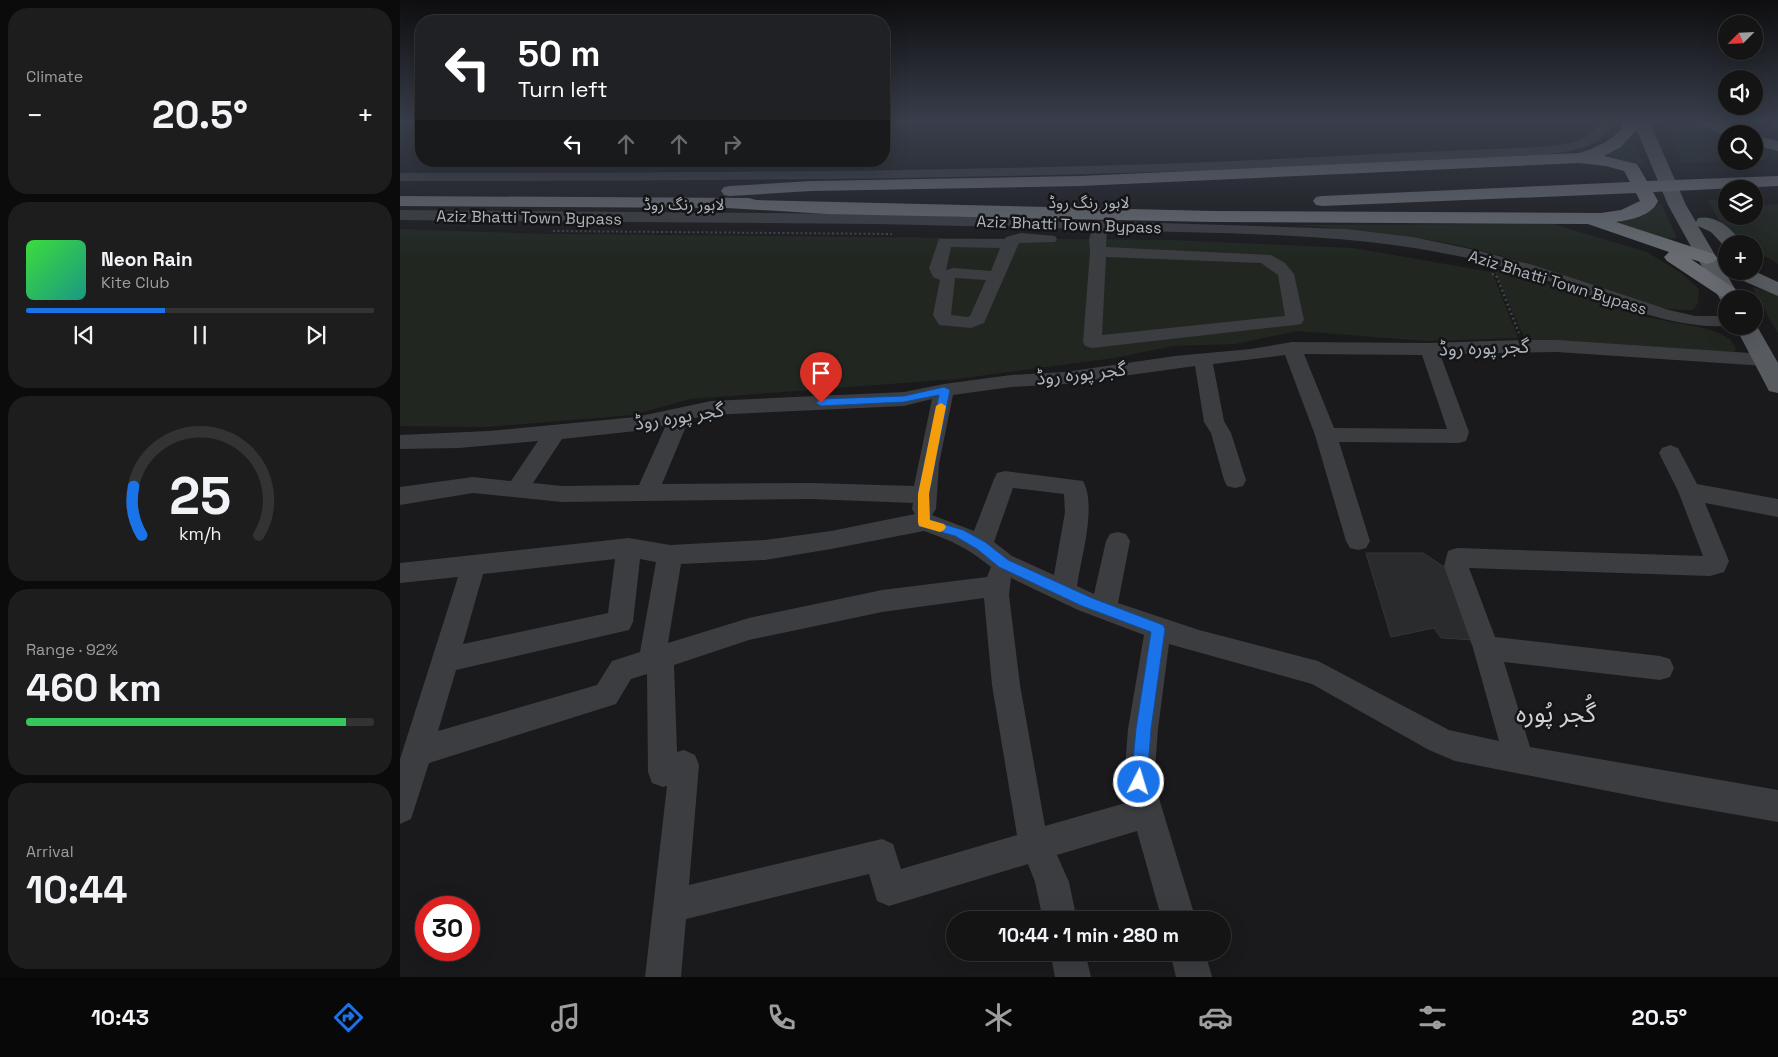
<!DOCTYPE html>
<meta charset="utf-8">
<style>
body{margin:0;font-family:"Space Grotesk","Noto Sans Arabic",sans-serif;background:#1d1d1e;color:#f1f3f6;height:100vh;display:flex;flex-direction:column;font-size:19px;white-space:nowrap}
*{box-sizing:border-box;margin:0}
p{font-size:16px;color:#9d9ea0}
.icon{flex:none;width:28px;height:28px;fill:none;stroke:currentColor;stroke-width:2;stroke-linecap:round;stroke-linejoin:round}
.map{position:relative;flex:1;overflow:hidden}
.drawer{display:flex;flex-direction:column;gap:8px;padding:8px;background:#0b0b0c;width:400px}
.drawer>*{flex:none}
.hud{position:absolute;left:15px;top:15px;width:475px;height:152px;border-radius:20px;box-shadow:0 5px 20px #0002,0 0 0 1px #333334;background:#202124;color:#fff;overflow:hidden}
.needle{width:32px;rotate:246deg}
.controls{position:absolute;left:1318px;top:15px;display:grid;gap:10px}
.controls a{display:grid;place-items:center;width:45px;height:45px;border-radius:50%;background:#141415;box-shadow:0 5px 20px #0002,0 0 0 1px #333334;font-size:25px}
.speed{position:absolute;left:15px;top:896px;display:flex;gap:10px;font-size:25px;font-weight:700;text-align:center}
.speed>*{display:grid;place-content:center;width:65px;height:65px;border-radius:50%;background:#141415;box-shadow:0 5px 20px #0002,0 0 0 1px #333334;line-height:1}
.speed .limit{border:8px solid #d22;background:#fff;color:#111}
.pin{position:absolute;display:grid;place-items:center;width:42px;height:42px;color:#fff;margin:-51px -21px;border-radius:50% 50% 50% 0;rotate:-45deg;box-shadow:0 0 5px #0007}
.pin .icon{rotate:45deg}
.me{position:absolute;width:55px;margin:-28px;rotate:5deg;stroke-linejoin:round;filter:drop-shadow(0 0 4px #0008)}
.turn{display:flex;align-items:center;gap:18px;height:105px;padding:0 20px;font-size:22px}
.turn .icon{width:65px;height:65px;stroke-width:2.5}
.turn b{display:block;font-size:35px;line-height:42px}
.lanes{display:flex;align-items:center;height:48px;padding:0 20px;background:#0003;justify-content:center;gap:25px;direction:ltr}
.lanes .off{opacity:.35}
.big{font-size:38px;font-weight:800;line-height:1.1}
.drawer .tile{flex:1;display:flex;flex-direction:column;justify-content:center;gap:8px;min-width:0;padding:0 18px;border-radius:20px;background:#1d1d1e}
.drawer .dial{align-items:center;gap:0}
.dial svg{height:130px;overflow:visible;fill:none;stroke:#333334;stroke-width:7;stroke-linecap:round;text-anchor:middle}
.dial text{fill:#f1f3f6;stroke:none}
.song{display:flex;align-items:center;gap:15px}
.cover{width:60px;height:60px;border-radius:8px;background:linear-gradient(135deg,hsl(120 70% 55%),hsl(170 70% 35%))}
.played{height:5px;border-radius:2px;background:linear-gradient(90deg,#1a73e8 40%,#333334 40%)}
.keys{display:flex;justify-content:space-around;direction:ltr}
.heat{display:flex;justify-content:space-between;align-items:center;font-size:28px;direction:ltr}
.charge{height:8px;border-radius:4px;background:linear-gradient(90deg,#34c759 92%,#333334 0)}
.trip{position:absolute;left:546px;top:911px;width:285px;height:50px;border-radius:25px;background:#141415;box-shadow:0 5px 20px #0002,0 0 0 1px #333334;font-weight:800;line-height:50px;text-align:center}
.menu{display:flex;height:80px;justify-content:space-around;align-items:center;background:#080808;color:#9d9ea0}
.menu .icon{width:35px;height:35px}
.menu .current{color:#1a73e8}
.menu b{font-size:22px;color:#f1f3f6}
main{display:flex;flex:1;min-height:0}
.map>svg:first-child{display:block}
</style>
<main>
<section class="drawer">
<div class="tile"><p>Climate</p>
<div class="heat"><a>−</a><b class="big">20.5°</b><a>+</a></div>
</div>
<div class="tile">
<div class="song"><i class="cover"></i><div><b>Neon Rain</b><p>Kite Club</p></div></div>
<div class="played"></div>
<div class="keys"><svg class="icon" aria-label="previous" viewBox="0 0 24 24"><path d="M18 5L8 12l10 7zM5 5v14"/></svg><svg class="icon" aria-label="pause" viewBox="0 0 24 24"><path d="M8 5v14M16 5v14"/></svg><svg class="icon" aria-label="next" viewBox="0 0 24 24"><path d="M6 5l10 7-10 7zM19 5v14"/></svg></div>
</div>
<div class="tile dial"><svg viewBox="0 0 100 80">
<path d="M14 69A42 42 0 1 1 86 69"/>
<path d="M14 69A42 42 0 0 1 9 39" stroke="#1a73e8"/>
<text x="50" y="56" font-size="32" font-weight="700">25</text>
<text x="50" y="72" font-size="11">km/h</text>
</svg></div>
<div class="tile"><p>Range · 92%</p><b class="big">460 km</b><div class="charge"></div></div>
<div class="tile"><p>Arrival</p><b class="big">10:44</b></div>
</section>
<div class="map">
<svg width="1378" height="977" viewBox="0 0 1378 977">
<rect width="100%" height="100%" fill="#1a1a1c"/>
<g fill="#212720">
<path d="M 1266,121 L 1296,121 L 1326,135 L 1326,161 L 1282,163 Z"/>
<path d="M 1315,121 L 1378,121 L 1378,142 L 1354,136 L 1354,134 L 1344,133 Z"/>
<path d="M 1231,140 L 1246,166 L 1206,156 Z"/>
<path d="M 1354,144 L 1378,150 L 1378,159 L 1354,160 Z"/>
<path d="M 1311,199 L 1326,202 L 1326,216 L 1354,216 L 1354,206 L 1378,204 L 1378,264 L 1354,250 L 1354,244 C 1333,244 1317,218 1308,201 Z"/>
<path d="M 1261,203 L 1277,238 L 1264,239 L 1216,222 L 1240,217 Z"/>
<path d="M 1153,224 L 1247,252 L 1281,273 L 1299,289 L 1298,303 L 1293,310 C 1235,311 1181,279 1126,263 C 1050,239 972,230 893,225 Z"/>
<path d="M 0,229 L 148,234 L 772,240 L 953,248 L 1092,272 L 1118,338 L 1026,341 L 897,331 L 835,344 L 773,346 L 714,358 L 557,379 L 290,399 L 233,415 L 86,427 L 0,426 Z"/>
<path d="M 1093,268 L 1175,292 L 1246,317 L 1308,329 L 1323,335 L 1331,340 L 1336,349 L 1334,354 L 1126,341 Z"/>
<path d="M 1354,287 L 1378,294 L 1378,334 L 1353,289 Z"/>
</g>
<path fill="#2a2b2d" stroke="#343538" d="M 966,553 L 1023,553 L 1052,572 L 1075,640 L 1041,638 L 1034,628 L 991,637 Z"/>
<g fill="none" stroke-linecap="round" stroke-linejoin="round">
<path stroke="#414448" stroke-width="2" stroke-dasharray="2 2.5" stroke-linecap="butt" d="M 153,231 L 492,234"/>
<path stroke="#414448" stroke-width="2.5" stroke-dasharray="2 3" stroke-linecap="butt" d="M 1092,274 L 1096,275 L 1119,333"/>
<g fill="#3b3d41" fill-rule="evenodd">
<path d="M 1201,121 L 1213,121 C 1202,150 1167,152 1140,155 C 1001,161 861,169 722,173 C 481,180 241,181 0,181 L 0,173 C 241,173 481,172 722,165 C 861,161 1001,152 1140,147 C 1161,145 1191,143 1201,121 Z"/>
<path d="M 0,210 L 477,214 L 947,229 L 1013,237 L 1080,251 L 1133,265 L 1269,310 L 1295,316 L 1326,316 L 1327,326 C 1285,328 1248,315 1209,302 C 1165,287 1121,270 1076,260 C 955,232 831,234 707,230 L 706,247 L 871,255 L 885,263 L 894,274 L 904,320 L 901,324 L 895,325 L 692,348 L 685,346 L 683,342 L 690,252 L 689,240 L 692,229 L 477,224 L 0,220 ZM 706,257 L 861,263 L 878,275 L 885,316 L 702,335 Z"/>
<path d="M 621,233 L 655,236 L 657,239 L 655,242 L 619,243 L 584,323 L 571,328 L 539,325 L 533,315 L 540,280 L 533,277 L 529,268 L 539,239 L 605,239 L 606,237 ZM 551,247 L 600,248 L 591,271 L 553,268 L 546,270 ZM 555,278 L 586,280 L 570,316 L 568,317 L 551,315 Z"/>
<path d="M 1123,340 L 1157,340 L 1365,354 L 1372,356 L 1375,360 L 1372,364 L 1365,366 L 1157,352 L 1040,354 L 1069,432 L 1066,441 L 1059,443 L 939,442 L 970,541 L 966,548 L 958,550 L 950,548 L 946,541 L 915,435 L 885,355 L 813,364 L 824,421 L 831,433 L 846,480 L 843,486 L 835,488 L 827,486 L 824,480 L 811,433 L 804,422 L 795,366 L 665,384 L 611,387 L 553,395 L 539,464 L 536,509 L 532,515 L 574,531 L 594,479 L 597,473 L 605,471 L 683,481 C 697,506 681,558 677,586 L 694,594 L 706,541 L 710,534 L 718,532 L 726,534 L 730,541 L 718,603 L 799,630 L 918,661 L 1049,730 L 1099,741 L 1073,648 L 1044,566 L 1048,551 L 1057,548 L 1303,556 L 1278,491 L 1259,453 L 1262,448 L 1270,445 L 1278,448 L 1297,484 L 1378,499 L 1378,517 L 1305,503 L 1329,561 L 1324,572 L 1310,576 L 1069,568 L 1095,637 L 1260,656 L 1270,659 L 1274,668 L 1270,677 L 1260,680 L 1104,662 L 1130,747 L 1378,790 L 1378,822 L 1264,802 L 1055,761 L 1029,750 L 912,684 L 769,644 L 758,729 L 754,782 L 796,920 L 762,920 L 737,831 L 657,855 L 669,882 L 677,920 L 643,920 L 635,882 L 628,864 L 489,906 L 477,901 L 469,874 L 286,919 L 281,977 L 245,977 L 267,786 L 263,787 L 252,783 L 248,772 L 247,674 L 231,679 L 216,704 L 29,763 L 11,819 L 0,824 L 0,759 L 58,577 L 0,583 L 0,563 L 229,538 L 270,545 L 365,540 L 431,531 L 515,514 L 512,509 L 513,503 L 411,499 L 162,502 L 73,493 L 0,505 L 0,487 L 73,477 L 111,481 L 138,441 L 59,448 L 0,449 L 0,435 L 89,431 L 236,417 L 311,401 L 504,392 L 544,384 L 611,375 L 665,372 L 775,356 L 851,349 L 892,342 L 1029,343 ZM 904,354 L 1022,355 L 1047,429 L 934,428 ZM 532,399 L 514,486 L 411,483 L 262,484 L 289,419 L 311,415 L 504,406 ZM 266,425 L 239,485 L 162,486 L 133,483 L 162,439 L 236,431 ZM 613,488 L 664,494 L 665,512 L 654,575 L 612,556 L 594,542 ZM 524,531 C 551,540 569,549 591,567 L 587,577 L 482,590 L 349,618 L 268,643 L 281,564 L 365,560 L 431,549 ZM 215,559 L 208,613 L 63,644 L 83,574 ZM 240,559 L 256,562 L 240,652 L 212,661 L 197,685 L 38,731 L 56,670 L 229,630 L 233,622 ZM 611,578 L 678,610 L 744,635 L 728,729 L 724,782 L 729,802 L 645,826 L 620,685 L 609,595 ZM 584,598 L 592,685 L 617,835 L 501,869 L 493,844 L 482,839 L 289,885 L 299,765 L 295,755 L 284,750 L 277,752 L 274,665 L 349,640 L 482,612 Z"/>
<path d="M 650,952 L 685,952 L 691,977 L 655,977 Z"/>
<path d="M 770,952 L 805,952 L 812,977 L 776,977 Z"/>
</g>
<g fill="#575b60" fill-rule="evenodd">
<path d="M 1233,121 L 1249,121 L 1286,205 L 1296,222 L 1298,218 C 1317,214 1333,230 1343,244 L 1326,244 L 1326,248 L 1311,232 L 1298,226 L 1341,299 L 1326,299 L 1326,304 L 1320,299 L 1268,205 Z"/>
<path d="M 1327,271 L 1354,271 L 1378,282 L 1378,296 L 1330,275 Z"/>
<path d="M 1354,321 L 1378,363 L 1378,393 L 1369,391 L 1335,326 L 1354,326 Z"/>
</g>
<g fill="#686c72" fill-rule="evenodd">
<path d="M 1221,121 L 1237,121 L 1238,128 L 1221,147 L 1204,156 L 1237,164 L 1247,181 L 1378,176 L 1378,186 L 1253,192 L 1258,201 C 1252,216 1230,220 1216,222 L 1314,254 L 1317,258 L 1314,262 L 1307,264 L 1291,259 L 1334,288 L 1338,292 L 1334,296 L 1327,298 L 1320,296 L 1267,261 L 1264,257 L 1269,252 L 1188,224 L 813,222 L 428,214 L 327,208 L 0,206 L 0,196 L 349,198 L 356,200 L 813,211 L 1201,213 L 1221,210 L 1240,201 L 1236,193 L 922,206 L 916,205 L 913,201 L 916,197 L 922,196 L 1230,182 L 1224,171 L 1206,166 L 1179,163 L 680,186 L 411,191 L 330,196 L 324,195 L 321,191 L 324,187 L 330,186 L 411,181 L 680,176 L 1179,153 C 1196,148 1211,141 1222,128 Z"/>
<path d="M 1297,121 L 1318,121 L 1340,131 L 1342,134 L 1326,134 L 1326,136 L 1300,124 Z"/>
<path d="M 1354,135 L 1378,141 L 1378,151 L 1354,145 Z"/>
</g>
</g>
<linearGradient id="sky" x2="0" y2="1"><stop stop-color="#0e0e0f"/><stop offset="0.47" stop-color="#383e4b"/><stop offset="1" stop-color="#383e4b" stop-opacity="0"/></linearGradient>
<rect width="1378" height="258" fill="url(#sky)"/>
<path fill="#1a73e8" stroke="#114b97" d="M 544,387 L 550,390 L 529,494 L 530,520 L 563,530 L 585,542 L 608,560 L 692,598 L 763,625 L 765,629 L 751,729 L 747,782 L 744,787 L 739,790 L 734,787 L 731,782 L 736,729 L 751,632 L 682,606 L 599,567 L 577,549 L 555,536 L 519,526 L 518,522 L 518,494 L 539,395 L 504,402 L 421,406 L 416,403 L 421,399 L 504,396 Z"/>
<path fill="#f59e0b" d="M 541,403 L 546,406 L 529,494 L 530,520 L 544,524 L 546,527 L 544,530 L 540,532 L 519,526 L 518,522 L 518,494 L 536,406 Z"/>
<g text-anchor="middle" stroke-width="5" stroke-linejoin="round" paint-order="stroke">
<g font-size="16" fill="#adb4bb" stroke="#151517">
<text x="689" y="208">لاہور رنگ روڈ</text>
<text x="284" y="210">لاہور رنگ روڈ</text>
<text transform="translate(129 217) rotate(1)" y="6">Aziz Bhatti Town Bypass</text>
<text transform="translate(669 224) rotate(2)" y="6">Aziz Bhatti Town Bypass</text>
<text transform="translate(1158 282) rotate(17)" y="6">Aziz Bhatti Town Bypass</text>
</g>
<g font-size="19" fill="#adb4bb" stroke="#151517">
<text transform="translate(1084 347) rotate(-2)" y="7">گجر پورہ روڈ</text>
<text transform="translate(681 373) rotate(-6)" y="7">گجر پورہ روڈ</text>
<text transform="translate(279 416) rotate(-9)" y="7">گجر پورہ روڈ</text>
</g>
<g font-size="25" fill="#ced2d7" stroke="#151517">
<text x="1156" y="722">گُجر پُورہ</text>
</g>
</g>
</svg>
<div class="controls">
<a><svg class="needle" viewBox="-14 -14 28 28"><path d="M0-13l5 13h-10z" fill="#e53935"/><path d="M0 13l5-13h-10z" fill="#9d9ea0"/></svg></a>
<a><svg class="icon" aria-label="sound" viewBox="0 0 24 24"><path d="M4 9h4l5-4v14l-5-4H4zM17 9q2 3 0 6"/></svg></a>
<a><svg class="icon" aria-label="search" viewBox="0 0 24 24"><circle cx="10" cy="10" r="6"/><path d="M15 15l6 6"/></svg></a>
<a><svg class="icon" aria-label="layers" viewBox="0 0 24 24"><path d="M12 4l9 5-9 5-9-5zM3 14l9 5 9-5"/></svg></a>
<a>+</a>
<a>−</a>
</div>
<div class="speed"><div class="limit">30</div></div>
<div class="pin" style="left:421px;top:403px;background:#d93025"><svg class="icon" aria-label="arrive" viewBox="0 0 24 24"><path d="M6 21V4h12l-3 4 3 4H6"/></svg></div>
<svg class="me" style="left:739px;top:782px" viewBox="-20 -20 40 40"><circle r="17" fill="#1a73e8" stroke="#fff" stroke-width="3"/><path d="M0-11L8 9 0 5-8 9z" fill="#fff"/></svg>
<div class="trip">10:44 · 1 min · 280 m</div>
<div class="hud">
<div class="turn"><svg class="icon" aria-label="left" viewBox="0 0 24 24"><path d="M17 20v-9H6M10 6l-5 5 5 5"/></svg><div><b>50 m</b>Turn left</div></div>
<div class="lanes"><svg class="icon" aria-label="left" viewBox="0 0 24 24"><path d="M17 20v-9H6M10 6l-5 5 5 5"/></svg><svg class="icon off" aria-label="ahead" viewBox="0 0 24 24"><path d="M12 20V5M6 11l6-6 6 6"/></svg><svg class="icon off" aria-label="ahead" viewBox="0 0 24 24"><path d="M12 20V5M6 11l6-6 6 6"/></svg><svg class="icon off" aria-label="right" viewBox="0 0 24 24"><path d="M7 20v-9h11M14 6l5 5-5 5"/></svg></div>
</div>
</div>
</main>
<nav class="menu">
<b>10:43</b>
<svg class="icon current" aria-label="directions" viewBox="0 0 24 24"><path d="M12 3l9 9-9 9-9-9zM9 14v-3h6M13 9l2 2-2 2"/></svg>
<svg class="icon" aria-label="music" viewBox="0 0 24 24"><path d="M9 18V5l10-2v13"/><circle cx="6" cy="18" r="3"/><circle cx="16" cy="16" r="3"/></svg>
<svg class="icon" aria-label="phone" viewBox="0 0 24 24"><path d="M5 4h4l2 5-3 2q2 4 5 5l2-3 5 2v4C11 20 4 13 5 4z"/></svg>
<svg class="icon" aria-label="climate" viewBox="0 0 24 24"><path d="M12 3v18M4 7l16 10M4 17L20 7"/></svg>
<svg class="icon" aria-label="car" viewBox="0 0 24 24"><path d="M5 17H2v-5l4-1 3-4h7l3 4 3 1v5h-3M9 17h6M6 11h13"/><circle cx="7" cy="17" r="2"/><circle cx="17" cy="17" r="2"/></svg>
<svg class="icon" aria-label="filters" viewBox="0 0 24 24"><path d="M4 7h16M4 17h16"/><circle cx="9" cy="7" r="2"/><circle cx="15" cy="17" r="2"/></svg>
<b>20.5°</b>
</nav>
